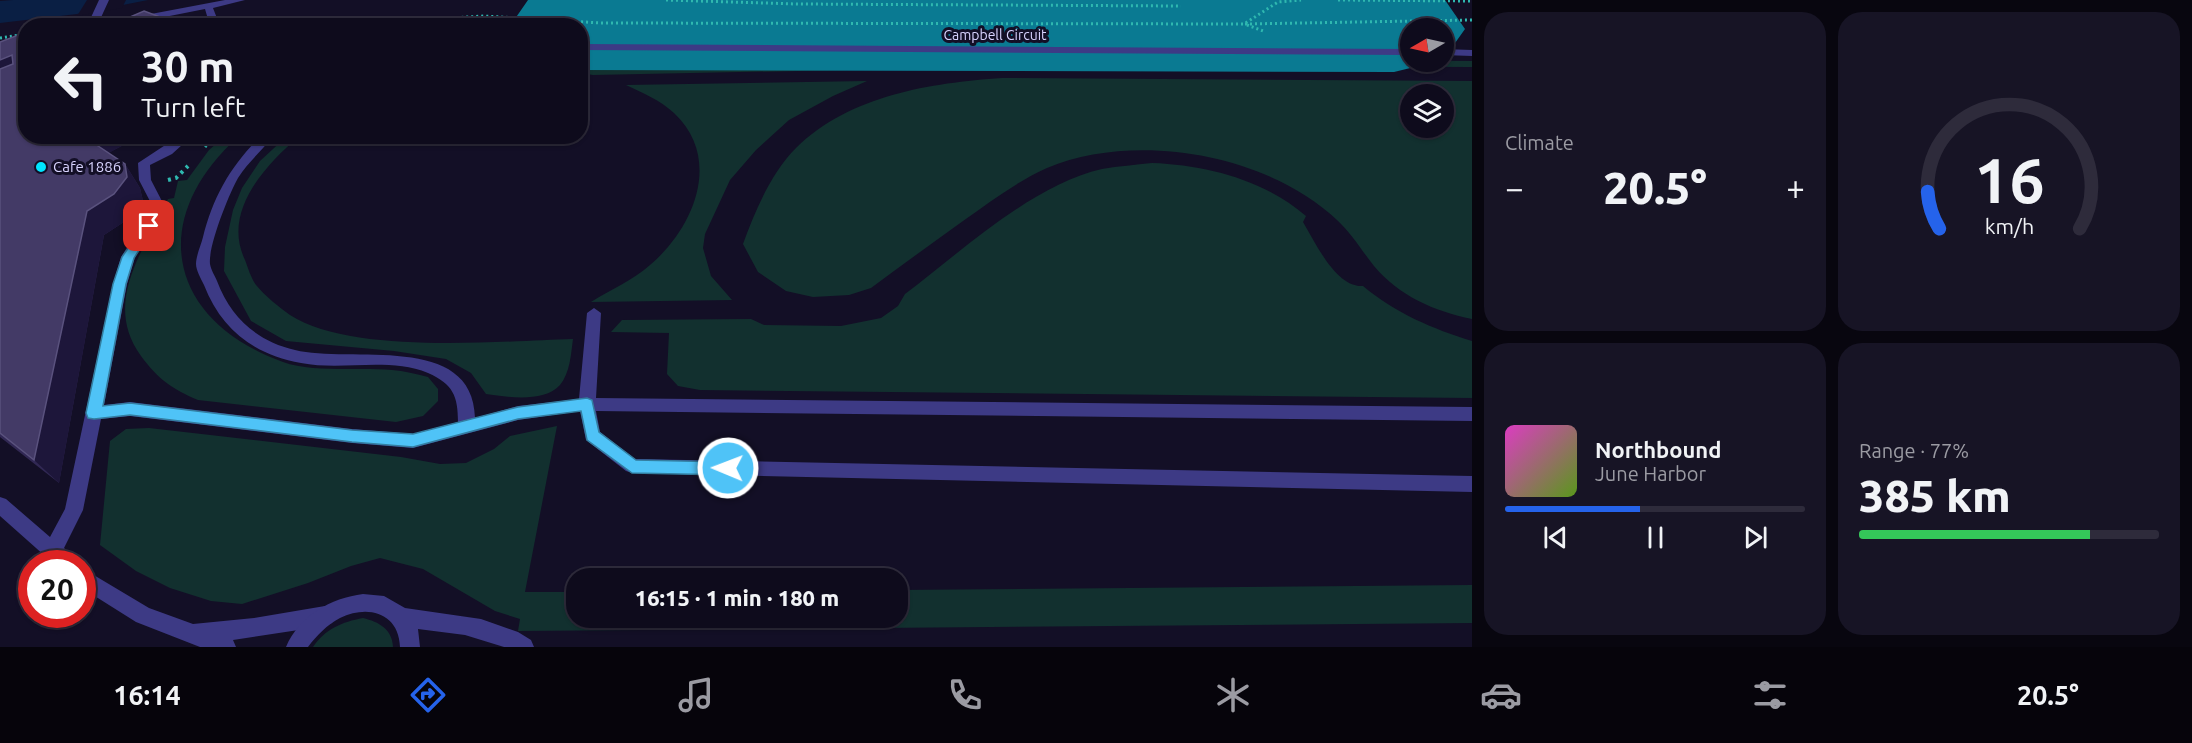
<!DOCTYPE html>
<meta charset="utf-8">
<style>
body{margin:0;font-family:Ubuntu,sans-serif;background:#171425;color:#f1f3f6;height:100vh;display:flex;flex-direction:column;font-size:22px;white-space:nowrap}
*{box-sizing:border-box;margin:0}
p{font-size:20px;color:#9b9ba3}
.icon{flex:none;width:33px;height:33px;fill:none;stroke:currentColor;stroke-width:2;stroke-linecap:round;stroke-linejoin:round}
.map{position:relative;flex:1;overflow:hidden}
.side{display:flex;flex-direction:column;gap:12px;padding:12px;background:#08060f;width:720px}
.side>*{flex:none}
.top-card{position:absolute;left:18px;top:18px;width:570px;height:126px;border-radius:24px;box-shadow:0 2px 4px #0004,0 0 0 2px #2e2b3b;background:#0e0b1c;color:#f1f3f6;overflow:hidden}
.needle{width:39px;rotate:261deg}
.buttons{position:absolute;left:1400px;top:18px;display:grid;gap:12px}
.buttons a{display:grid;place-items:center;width:54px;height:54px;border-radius:50%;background:#0e0b1c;box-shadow:0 2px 4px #0004,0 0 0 2px #2e2b3b;font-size:30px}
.speed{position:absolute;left:18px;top:550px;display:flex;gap:12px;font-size:30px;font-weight:700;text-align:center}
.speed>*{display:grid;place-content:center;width:78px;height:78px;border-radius:50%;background:#0e0b1c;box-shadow:0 2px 4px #0004,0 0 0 2px #2e2b3b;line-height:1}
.speed .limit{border:9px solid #d22;background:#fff;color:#111}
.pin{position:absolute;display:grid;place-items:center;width:51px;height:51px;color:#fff;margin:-26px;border-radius:12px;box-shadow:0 3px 9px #0006}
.me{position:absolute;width:66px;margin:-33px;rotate:271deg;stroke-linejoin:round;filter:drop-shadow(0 0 4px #0008)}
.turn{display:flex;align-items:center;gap:21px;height:126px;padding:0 24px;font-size:27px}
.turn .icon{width:78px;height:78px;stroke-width:2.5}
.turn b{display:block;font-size:42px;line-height:51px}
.big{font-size:45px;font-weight:800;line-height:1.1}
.side .tile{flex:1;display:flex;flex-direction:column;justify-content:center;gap:9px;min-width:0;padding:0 21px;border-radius:24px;background:#171425}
.side .dial{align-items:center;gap:0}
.dial svg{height:156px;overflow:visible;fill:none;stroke:#2e2b3b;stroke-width:7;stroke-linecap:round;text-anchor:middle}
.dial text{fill:#f1f3f6;stroke:none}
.song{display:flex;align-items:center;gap:18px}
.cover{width:72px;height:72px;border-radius:9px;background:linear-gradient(135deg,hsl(310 70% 55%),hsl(90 70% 35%))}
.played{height:6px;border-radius:3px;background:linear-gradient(90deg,#2563eb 45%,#2e2b3b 45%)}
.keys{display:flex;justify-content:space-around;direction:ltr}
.heat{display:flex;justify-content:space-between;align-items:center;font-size:33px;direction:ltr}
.charge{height:9px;border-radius:4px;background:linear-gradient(90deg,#34c759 77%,#2e2b3b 0)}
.side .tiles{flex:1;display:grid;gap:12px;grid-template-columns:repeat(2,1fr)}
.trip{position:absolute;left:566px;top:568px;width:342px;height:60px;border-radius:24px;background:#0e0b1c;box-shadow:0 2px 4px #0004,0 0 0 2px #2e2b3b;font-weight:800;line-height:60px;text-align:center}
.menu{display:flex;height:96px;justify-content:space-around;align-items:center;background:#06040b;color:#9b9ba3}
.menu .icon{width:42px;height:42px}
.menu .selected{color:#2563eb}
.menu b{font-size:27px;color:#f1f3f6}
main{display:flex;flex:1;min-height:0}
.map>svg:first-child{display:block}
</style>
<main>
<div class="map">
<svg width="1472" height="647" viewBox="0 0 1472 647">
<rect width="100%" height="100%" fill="#130f26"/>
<g fill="#12302f" fill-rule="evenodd">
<path d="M 581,56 L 1472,61 L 1472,67 L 995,65 L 947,68 L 593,75 L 581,73 Z"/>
<path d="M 1002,78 L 1472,81 L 1472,319 C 1434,311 1399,296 1374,266 C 1362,251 1352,234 1337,220 C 1267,154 1136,131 1047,168 C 1016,182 990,202 963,221 C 932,243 901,266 871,288 L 849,295 L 813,297 L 786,291 L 758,272 L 743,244 C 755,211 771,173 796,148 C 850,95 931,83 1002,78 ZM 1410,94 L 1443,94 L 1443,128 L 1410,128 Z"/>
<path d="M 867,81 L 833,96 L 789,120 L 756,150 L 730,180 L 705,234 L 703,248 L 711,276 L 732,300 L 591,302 C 610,290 633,280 650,265 C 694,228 723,159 674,113 C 660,100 643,93 626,85 Z"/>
<path d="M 224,137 L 238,137 C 147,219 167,320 283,362 C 313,373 360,367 392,370 C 404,371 416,374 428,377 L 438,389 L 438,401 L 423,416 L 396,422 L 198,400 C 172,389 158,379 141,356 C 102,302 144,250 168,199 L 174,198 L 178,181 L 187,180 L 209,150 Z"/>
<path d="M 286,137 L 298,137 C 264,167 222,212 245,260 C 248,268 251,278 256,285 C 264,295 280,308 290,315 C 352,355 499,341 573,339 C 571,354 570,373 560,385 C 544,403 507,397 486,394 L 471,373 L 446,359 L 394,351 L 286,341 L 251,321 L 224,271 L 225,247 L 233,210 L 242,188 L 260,161 Z"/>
<path d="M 1152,163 C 1207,165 1264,180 1306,216 L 1303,222 C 1315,242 1336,288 1363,286 C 1395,313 1433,329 1472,341 L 1472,398 L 700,390 L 678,386 L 667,374 L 669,333 L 611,332 L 622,320 L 751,319 L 764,325 L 841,326 L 881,318 L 898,306 L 905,294 C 962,251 1032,185 1102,169 C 1119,166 1135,165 1152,163 Z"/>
<path d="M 557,426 L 525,592 L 576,592 L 576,618 L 897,618 L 897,590 L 1472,585 L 1472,623 L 518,631 L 520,619 L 495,611 L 423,569 L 380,558 L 351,566 L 308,583 L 242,604 L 211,601 L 170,588 L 136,571 L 100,545 L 110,441 L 126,429 L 149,428 L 401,457 L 440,464 L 466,463 L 494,449 L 510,436 Z"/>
<path d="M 363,618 C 379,622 392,629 393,647 L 313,647 C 325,629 342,622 363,618 Z"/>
</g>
<path fill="#0a1f44" d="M 13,0 L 148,0 L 77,14 L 0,23 L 0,1 Z"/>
<path fill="#130f26" d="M 87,0 L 126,0 L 122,8 L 77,16 Z"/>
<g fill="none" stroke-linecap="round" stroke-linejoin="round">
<path fill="#0a7a92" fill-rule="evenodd" d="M 528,0 L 1445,0 L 1465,29 L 1443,60 L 1443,28 L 1410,28 L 1410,62 L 1435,62 L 1394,72 L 580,70 L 580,26 L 510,26 Z"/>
<g stroke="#2fb8b0" stroke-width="3" stroke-dasharray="2 3" stroke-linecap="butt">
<path d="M 666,0 L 797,4 L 1181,6"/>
<path d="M 1338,0 L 1472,1"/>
<path d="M 1245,24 L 1472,20"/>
<path d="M 1247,25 L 1263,31"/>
<path d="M 409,26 L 410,23 L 419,20 L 484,16 L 601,23 L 1244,24 L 1278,2 L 1301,0"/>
<path d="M 0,38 L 26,34"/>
<path d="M 205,147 L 216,136"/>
</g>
<path stroke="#2fb8b0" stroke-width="4" stroke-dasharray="3 4.5" stroke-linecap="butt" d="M 168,180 L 176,178 L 188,166"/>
<g fill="#3d3a85" fill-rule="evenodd">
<path d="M 99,0 L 109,0 L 98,24 L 225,0 L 245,0 L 213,8 L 220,26 L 210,26 L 205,9 L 119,26 L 87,26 Z"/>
<path d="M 169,23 L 202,23 L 207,26 L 164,26 Z"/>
<path d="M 580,44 L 1410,49 L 1410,55 L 580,50 Z"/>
<path d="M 1443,49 L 1472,50 L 1472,56 L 1443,55 Z"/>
<path d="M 179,136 L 192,136 L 172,154 L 150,165 L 151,180 L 165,207 L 135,257 L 127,284 L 104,405 L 130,402 L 352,429 L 413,434 L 458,422 C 458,396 453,384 428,373 C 388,357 342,371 301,363 C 254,355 221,329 204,285 C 201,279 196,270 196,264 C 196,256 201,245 203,237 C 213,197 231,165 261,136 L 273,136 C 262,151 248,162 238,178 C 229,194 208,246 210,264 C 211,270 215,276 217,281 C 231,318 257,341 295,350 C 349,364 473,331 475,418 L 518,406 L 579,399 L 587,313 L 594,308 L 601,313 L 596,398 L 1472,407 L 1472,421 L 596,411 L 600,432 L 635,459 L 1472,476 L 1472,492 L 632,473 L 626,471 L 586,440 L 580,411 L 518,420 L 413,448 L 352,443 L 130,416 L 101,419 L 83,510 L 64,548 L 75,558 L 78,564 L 54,564 L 0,516 L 0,497 L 6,499 L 50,537 L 65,509 L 113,284 L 121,257 L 153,207 L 139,180 L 138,163 Z"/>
<path d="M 82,568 L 149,608 L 193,624 L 254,618 L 325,606 L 332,609 L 335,616 L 332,623 L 325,626 L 233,640 L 236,647 L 200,647 L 136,622 L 82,588 Z"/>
</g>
<path fill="#3d3a85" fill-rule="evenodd" d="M 363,594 L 384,596 L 405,608 L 481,619 L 518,632 L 531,640 L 534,647 L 504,647 L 465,635 L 418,629 L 420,647 L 400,647 C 399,613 368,604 340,618 C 327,625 317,635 308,647 L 286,647 C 299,616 331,598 363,594 Z"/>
</g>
<path fill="#312854" d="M 0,42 L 26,136 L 141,136 L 108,153 L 125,164 L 140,188 L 143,201 L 130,218 L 104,235 L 59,483 L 0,437 Z"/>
<g fill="#1d163a">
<path d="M 12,55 L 26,75 L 0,88 L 0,60 Z"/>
<path d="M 82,136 L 141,136 L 97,159 Z"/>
<path d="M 125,164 L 140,188 L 143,201 L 130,218 L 104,235 L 59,483 L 34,460 L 87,211 Z"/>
</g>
<g fill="#433a66" stroke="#5a527e" stroke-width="1.5">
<path d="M 144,11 L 184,26 L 109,26 Z"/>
<path d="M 57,20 L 72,26 L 42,26 Z"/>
<path d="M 26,32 L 26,136 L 83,136 L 125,164 L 127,177 L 114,194 L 87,211 L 34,460 L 0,433 L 0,69 L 13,64 L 12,55 L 0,60 L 0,42 Z"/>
</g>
<path fill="#4fc3f7" stroke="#337fa1" stroke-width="1.5" d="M 149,223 L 155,226 L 134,258 L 126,284 L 103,406 L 130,403 L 352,430 L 413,434 L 518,407 L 587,398 L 592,400 L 599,432 L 636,460 L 728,462 L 734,464 L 736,468 L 734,473 L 728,475 L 632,473 L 587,440 L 581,411 L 518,419 L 413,447 L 352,442 L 130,415 L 94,419 L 88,418 L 86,413 L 113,284 L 122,257 L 145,224 Z"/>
<circle fill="#00e5ff" stroke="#130f26" stroke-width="2" cx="41" cy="167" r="6"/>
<g text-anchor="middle" stroke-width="6" stroke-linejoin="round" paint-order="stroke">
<g font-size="14" fill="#d9d4ff" stroke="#130f26">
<text x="995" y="40">Campbell Circuit</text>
</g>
<g font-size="15" fill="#d9d4ff" stroke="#130f26" text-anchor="start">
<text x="53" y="172">Cafe 1886</text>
</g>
</g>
</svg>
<div class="buttons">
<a><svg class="needle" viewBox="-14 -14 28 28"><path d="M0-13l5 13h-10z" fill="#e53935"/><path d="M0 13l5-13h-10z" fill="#9b9ba3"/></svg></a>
<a><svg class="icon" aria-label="layers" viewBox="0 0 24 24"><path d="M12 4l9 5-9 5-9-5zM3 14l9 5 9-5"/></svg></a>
</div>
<div class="speed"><div class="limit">20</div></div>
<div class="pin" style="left:149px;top:226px;background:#d93025"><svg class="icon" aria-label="arrive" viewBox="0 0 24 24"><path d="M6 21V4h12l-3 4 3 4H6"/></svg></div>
<svg class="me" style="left:728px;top:468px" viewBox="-20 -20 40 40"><circle r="17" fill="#4fc3f7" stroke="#fff" stroke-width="3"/><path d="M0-11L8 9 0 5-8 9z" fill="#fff"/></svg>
<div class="trip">16:15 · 1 min · 180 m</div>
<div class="top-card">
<div class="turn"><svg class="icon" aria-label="left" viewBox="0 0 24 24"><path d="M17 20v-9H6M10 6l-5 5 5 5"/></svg><div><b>30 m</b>Turn left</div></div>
</div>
</div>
<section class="side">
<div class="tiles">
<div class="tile"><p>Climate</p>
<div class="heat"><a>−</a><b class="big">20.5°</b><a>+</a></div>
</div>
<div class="tile dial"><svg viewBox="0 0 100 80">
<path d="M14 69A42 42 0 1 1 86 69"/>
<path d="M14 69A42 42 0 0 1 8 50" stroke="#2563eb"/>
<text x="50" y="56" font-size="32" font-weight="700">16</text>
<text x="50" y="72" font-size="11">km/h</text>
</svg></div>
<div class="tile">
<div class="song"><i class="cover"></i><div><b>Northbound</b><p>June Harbor</p></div></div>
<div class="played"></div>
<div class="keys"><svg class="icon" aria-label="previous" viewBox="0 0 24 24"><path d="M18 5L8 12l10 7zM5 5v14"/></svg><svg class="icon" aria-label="pause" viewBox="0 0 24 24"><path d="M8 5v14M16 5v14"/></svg><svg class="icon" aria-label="next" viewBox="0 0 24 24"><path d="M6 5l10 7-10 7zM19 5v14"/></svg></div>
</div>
<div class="tile"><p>Range · 77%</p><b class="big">385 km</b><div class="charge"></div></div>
</div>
</section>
</main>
<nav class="menu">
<b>16:14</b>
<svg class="icon selected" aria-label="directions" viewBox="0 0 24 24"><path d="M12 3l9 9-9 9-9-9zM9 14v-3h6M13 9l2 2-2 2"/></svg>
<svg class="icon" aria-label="music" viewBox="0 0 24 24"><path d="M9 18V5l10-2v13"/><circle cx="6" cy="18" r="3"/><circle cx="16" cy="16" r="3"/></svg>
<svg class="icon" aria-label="phone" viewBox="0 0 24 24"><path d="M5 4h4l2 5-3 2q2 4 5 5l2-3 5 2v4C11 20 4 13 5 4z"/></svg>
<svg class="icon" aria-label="climate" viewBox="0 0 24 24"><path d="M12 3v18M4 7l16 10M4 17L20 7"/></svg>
<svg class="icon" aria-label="car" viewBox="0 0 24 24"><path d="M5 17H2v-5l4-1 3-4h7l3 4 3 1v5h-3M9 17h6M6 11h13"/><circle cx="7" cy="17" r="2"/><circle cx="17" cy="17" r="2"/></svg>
<svg class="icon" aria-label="filters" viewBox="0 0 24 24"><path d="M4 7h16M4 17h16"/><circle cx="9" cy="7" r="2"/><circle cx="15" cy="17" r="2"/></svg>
<b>20.5°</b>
</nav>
